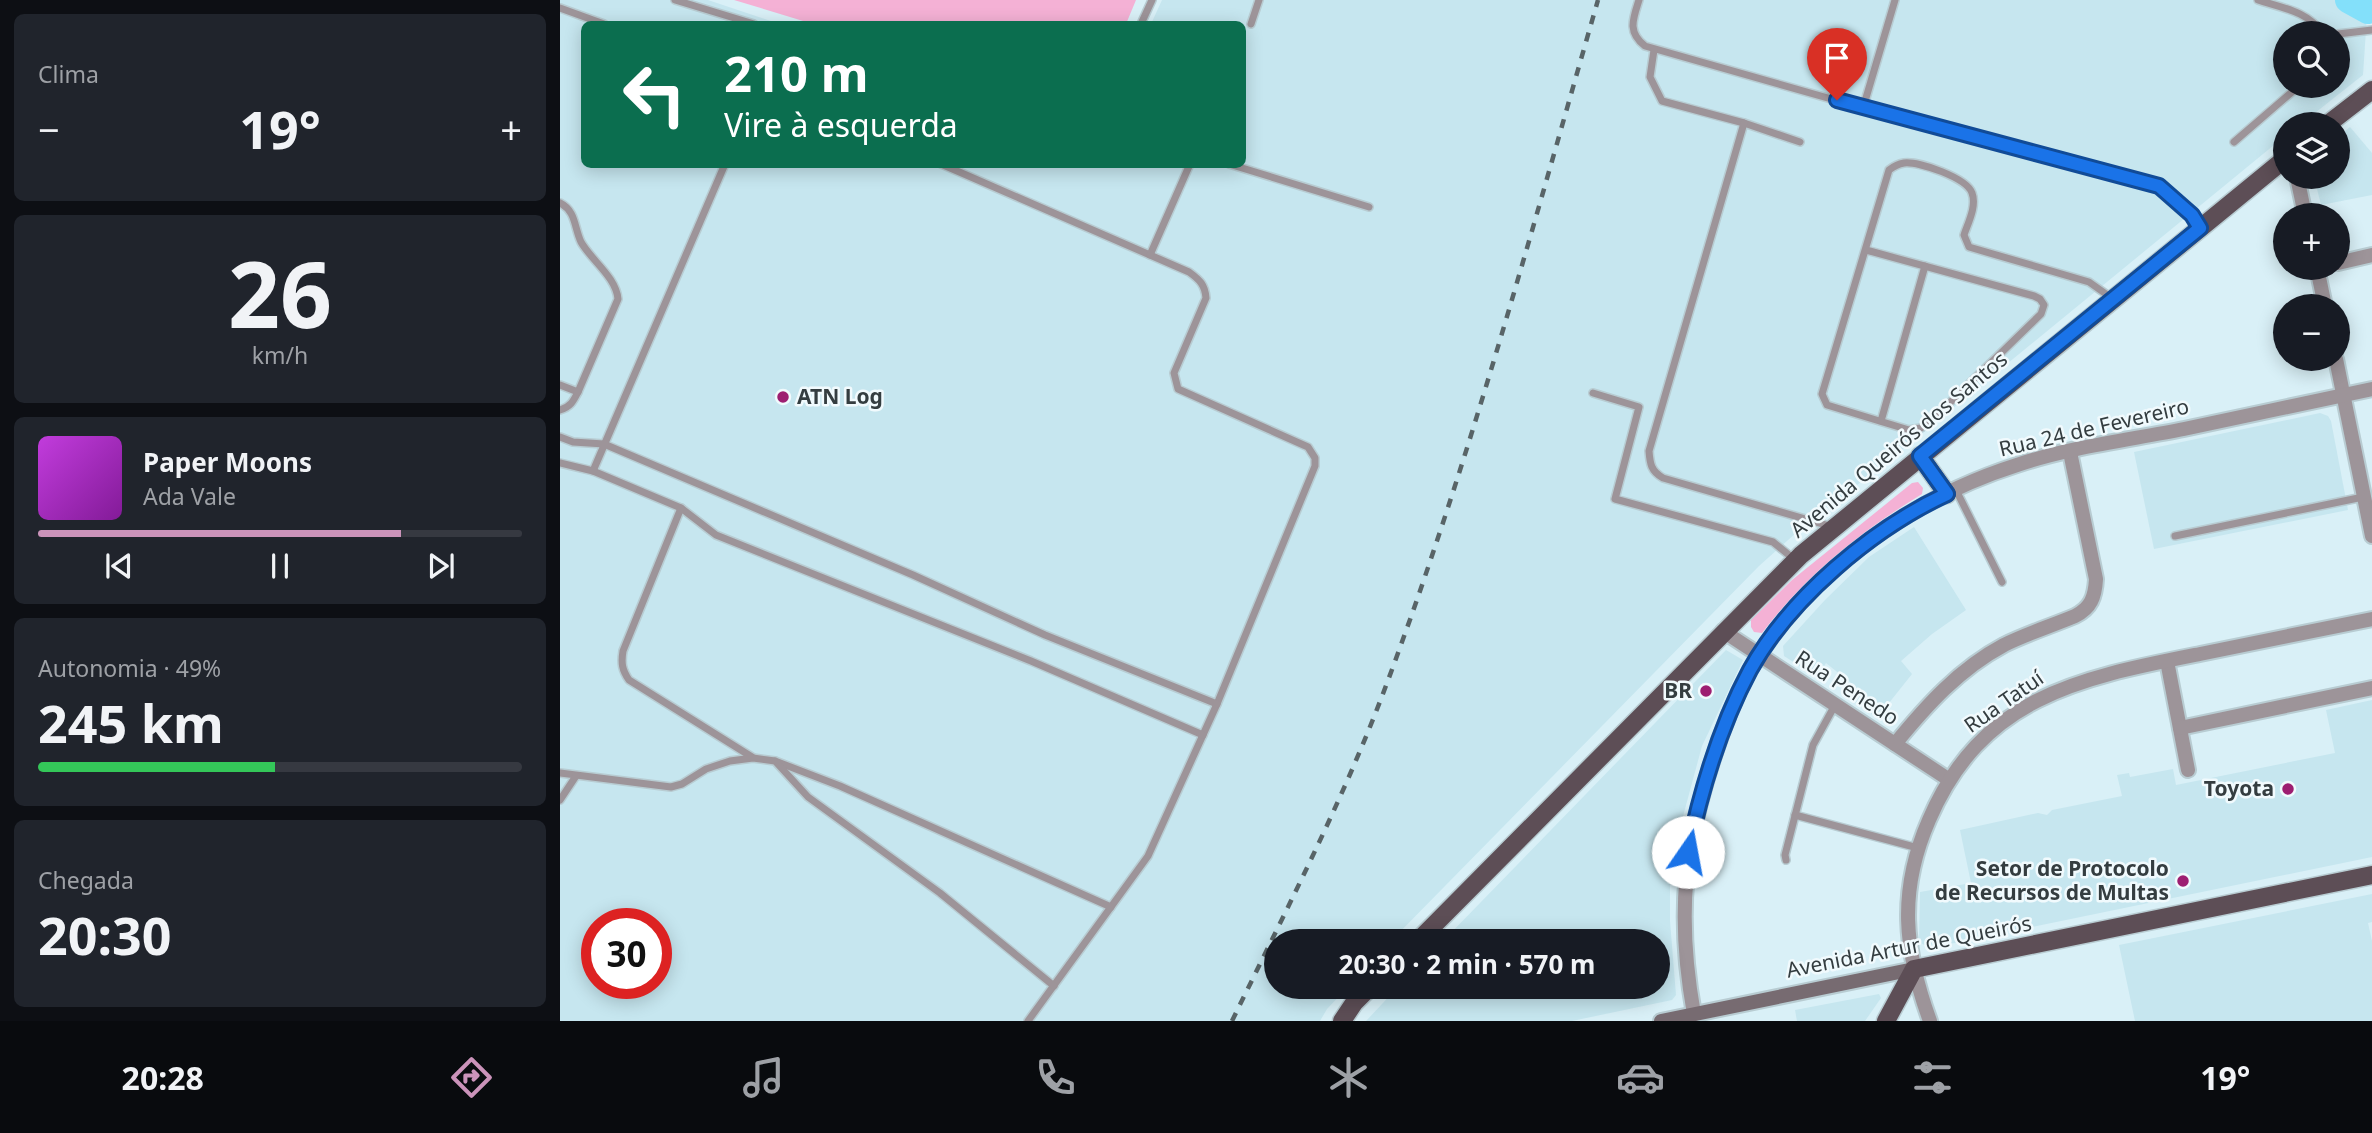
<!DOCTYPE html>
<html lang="pt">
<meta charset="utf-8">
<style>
body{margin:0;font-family:"Noto Sans",sans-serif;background:#20242c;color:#f1f3f6;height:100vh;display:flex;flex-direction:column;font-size:26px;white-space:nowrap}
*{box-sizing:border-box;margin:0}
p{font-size:23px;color:#9ea1a6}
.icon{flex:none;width:38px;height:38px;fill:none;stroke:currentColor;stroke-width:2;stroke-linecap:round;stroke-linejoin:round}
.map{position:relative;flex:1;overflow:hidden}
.details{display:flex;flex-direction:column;gap:14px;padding:14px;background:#0d0f14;width:560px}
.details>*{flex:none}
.top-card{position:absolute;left:21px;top:21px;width:665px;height:147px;border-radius:10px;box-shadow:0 4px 18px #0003;background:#0b6e4f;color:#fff;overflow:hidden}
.fabs{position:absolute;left:1713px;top:21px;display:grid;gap:14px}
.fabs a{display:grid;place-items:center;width:77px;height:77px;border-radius:50%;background:#171b24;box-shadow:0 4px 18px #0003;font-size:35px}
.speed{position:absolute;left:21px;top:908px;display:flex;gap:14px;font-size:35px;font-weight:700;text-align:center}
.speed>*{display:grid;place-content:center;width:91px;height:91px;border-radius:50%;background:#171b24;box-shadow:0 4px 18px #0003;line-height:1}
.speed .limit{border:10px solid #d22;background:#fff;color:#111}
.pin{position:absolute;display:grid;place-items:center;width:60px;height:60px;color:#fff;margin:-72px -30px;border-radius:50% 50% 50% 0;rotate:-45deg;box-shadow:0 0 7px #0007}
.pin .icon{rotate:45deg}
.me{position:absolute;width:77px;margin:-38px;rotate:12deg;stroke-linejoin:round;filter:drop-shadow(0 0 5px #0008)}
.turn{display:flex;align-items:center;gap:24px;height:147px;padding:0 28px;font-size:32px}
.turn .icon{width:91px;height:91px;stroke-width:2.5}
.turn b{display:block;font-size:49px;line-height:60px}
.big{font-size:52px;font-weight:700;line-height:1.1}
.details .card{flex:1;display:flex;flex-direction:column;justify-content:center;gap:10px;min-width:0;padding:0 24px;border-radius:10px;background:#20242c}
.details .dial{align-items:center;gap:0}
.dial b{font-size:91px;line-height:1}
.song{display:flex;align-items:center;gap:21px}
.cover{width:84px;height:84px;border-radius:10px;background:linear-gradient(135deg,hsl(290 70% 55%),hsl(290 70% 35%))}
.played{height:7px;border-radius:4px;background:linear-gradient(90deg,#cb93ba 75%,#363941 75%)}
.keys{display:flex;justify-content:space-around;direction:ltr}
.heat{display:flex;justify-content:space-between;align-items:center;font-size:38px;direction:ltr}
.charge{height:10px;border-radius:5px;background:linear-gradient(90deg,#34c759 49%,#363941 0)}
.trip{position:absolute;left:704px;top:929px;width:406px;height:70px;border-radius:35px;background:#171b24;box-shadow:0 4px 18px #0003;font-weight:700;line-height:70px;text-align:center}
.menu{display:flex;height:112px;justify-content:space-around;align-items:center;background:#090b0e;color:#9ea1a6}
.menu .icon{width:49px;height:49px}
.menu .on{color:#cb93ba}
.menu b{font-size:32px;color:#f1f3f6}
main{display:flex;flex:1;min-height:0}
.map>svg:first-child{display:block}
</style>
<main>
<section class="details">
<div class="card"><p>Clima</p>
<div class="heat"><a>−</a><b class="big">19°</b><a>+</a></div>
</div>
<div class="card dial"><b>26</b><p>km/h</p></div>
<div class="card">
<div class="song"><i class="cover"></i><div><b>Paper Moons</b><p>Ada Vale</p></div></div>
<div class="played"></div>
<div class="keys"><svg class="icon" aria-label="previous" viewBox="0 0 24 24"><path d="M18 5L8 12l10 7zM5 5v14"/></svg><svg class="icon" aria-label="pause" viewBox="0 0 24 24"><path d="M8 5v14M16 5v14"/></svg><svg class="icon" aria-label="next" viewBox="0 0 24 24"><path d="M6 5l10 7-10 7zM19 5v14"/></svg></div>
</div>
<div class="card"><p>Autonomia · 49%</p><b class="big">245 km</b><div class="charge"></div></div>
<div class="card"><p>Chegada</p><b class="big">20:30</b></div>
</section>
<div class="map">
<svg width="1812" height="1021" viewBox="0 0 1812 1021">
<rect width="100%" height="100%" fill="#d9f0f7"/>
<g fill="#c6e6ef" fill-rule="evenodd">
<path d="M 0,0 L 148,0 L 220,24 L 24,24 L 24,164 L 682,164 L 682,24 L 591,24 L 602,0 L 1808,0 L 1803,75 L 1741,124 L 1726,124 L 1725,136 L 1347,446 L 1237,532 L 1199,566 L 831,941 L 716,942 L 716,987 L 788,987 L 767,1009 L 760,1021 L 0,1021 ZM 1726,33 L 1778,33 L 1778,86 L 1726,86 ZM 37,924 L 96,924 L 96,984 L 37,984 Z"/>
<path d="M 1790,127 L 1812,153 L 1812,195 L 1761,205 L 1754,177 L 1778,177 L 1778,137 Z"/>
<path d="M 1760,413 L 1768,416 L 1771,421 L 1788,510 L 1594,549 L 1574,452 Z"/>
<path d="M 1354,527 L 1406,610 L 1372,634 L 1341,661 L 1352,674 L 1317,718 L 1284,694 L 1291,683 L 1266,663 L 1257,677 L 1224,656 L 1223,646 L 1265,600 L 1309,557 Z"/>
<path d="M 1166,650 L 1183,660 L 1142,746 L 1115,846 L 1110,885 L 1110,921 L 1116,995 L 1112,1000 L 1012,1021 L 806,1021 L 838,987 L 1097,987 L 1097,942 L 883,941 Z"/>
<path d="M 1812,700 L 1812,857 L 1395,943 L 1368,947 L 1359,942 L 1360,892 L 1411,883 L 1400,830 L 1478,813 L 1487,815 L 1492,810 L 1562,796 L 1557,775 L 1569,773 L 1570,777 L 1613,769 L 1616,785 L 1775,753 L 1766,710 Z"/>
<path d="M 1812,894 L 1812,922 L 1808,923 L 1812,941 L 1812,1021 L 1575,1021 L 1559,945 Z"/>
<path d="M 1319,994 L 1321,998 L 1305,1021 L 1237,1021 L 1235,1010 Z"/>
</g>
<g fill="#f4b1d5">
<path d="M 174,0 L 576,0 L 566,24 L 253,24 Z"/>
<path d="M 1358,482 L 1363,488 L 1362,494 C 1301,531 1245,576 1202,633 L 1194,632 L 1191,627 L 1191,620 L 1232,580 L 1352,483 Z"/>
</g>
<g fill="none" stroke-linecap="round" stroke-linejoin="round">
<path stroke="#83e0fa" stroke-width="26" d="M 1788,0 L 1808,11"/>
<g stroke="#b8ccd2" stroke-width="10">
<g id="lane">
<path d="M 115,0 L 194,24"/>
<path d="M 1079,0 C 1073,19 1067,32 1085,46 L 1303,108 L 1599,186 L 1632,215 L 1639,227"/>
<path d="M 1698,0 C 1719,7 1751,12 1761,33"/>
<path d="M 0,8 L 44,24"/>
<path d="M 581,24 L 592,0"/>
<path d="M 691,24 L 699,0"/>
<path d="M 1778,34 L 1812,30"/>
<path d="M 1094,50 L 1090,77 L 1102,101 L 1184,123 L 1240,142"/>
<path d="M 1303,108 L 1335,0"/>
<path d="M 1184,123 L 1089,451 C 1090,464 1091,471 1103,478 L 1273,527"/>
<path d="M 1674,142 L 1739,86"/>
<path d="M 381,164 L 629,272 C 640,280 645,285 646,298 L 614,373 L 618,389 L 748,447 L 755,458 L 755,466 L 657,704 L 588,856 L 468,1021"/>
<path d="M 669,164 L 809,207"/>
<path d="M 0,203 C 16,211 14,227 21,242 C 31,260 56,277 58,299 L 18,392 C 13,402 10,407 0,410"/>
<path d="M 1306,250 L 1474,296 L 1480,299 L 1484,305 L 1481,314 L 1372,420 L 1361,428 L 1349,430 L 1267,405 L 1262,394 L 1329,170 C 1334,166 1338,164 1344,163 C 1359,161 1407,178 1412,193 C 1417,206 1408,223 1404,235 L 1409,247 L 1529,282 L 1553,299"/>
<path d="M 590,255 L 630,164"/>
<path d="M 0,385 L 18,392"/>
<path d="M 1033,393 L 1079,407 L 1055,499 L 1213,542 L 1235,560"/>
<path d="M 1321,421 L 1365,266"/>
<path d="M 0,437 L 13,442 L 44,444 L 353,575 L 485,635 L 657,704"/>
<path d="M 0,463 L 33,471 L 121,508 L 156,535 L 471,661 L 643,735"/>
<path d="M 33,471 L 165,164"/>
<path d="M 1396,490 L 1442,582"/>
<path d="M 121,508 L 63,651 C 61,663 62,670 69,680 L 192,757"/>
<path d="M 1615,536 L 1803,497"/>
<path d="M 215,761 L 280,786 L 551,907"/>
<path d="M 0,773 L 111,787 L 122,784 L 146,769 L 170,761 L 193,758 L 215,761 L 248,797 L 380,893 L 494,986"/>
<path d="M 0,800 L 16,776"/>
<path d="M 1235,815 L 1358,848"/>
<path d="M 1226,860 L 1225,855 L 1253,745 L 1275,705"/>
</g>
</g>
<g stroke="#b8ccd2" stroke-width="18">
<g id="street">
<path d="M 1737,177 L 1745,215"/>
<path d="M 1778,263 L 1812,255"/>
<path d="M 1757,268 L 1765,306"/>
<path d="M 1776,359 L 1812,536"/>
<path d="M 1163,631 L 1388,779"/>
<path d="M 1607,661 L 1628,770"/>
<path d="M 1620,728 L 1812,688"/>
<path d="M 1335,744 C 1366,706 1399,669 1444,645 C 1466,634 1491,626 1515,616 C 1531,608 1535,597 1536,579 L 1510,452"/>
<path d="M 1134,1014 C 1116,914 1124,843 1157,747 C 1168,715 1181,683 1199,655 C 1258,565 1356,497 1457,465 C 1510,447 1569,440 1624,429 C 1687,416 1749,402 1812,389"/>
<path d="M 1370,1021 C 1344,950 1338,891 1369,820 C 1422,696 1520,678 1640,654 C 1697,642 1755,631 1812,619"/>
</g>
</g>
<g stroke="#b8ccd2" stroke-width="18">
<path id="secondary" d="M 1101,1021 L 1354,969"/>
</g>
<g stroke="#b8ccd2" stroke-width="21">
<g id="primary">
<path d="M 1768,124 L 1812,90"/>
<path d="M 1360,456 L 1387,494"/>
<path d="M 857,942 L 1241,555 L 1726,158"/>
<path d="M 782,1021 L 794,1003 L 810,987"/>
<path d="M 1326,1021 L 1354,969 L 1812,875"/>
</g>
</g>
<use href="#lane" stroke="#9d9499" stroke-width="7"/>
<use href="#street" stroke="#9d9499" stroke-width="14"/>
<use href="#secondary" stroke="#776b71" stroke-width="14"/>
<use href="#primary" stroke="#5d4e56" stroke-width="18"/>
<path stroke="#586467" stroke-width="4.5" stroke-dasharray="9 9" stroke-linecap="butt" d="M 672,1021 C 726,910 784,799 827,683 C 910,460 972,229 1038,0"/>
</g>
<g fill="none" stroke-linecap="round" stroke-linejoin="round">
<g stroke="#114b97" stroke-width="18">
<path id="route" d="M 1128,852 C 1141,790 1160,726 1190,670 C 1230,598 1312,529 1387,494 L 1360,456 L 1640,228 L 1632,215 L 1599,186 L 1277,100"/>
</g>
<use href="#route" stroke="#1a73e8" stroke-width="12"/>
</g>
<g fill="#9d1e71" stroke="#f1fafd" stroke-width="2.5">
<circle cx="223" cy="397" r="7"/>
<circle cx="1146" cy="691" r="7"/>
<circle cx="1728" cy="789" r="7"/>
<circle cx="1623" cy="881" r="7"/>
</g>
<g text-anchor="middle" stroke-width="5" stroke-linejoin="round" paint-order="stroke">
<g font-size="21" font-weight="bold" fill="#343d40" stroke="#f1fafd" text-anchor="end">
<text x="237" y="404" text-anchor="start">ATN Log</text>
<text x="1132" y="698">BR</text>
<text x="1714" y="796">Toyota</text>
<text x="1609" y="876">Setor de Protocolo<tspan x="1609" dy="24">de Recursos de Multas</tspan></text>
</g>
<g font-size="21" fill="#343d40" stroke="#f1fafd">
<text transform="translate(1534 428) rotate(-13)" y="7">Rua 24 de Fevereiro</text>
<text transform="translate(1339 445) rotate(-40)" y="7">Avenida Queirós dos Santos</text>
<text transform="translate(1287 688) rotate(33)" y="7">Rua Penedo</text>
<text transform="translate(1444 702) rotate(-35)" y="7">Rua Tatuí</text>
<text transform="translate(1349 947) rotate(-11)" y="7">Avenida Artur de Queirós</text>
</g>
</g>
</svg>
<div class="fabs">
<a><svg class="icon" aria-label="search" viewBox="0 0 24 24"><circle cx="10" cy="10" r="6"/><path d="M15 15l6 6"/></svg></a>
<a><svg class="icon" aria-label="layers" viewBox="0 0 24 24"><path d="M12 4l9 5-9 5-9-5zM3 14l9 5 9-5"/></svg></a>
<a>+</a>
<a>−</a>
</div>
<div class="speed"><div class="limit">30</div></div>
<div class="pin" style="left:1277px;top:100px;background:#d93025"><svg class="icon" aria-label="arrive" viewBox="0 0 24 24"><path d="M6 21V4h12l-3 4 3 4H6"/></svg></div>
<svg class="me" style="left:1128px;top:852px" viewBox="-20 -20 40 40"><circle r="19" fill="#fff"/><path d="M0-13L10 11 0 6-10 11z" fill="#1a73e8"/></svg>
<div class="trip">20:30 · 2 min · 570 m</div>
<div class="top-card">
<div class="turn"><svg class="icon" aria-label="left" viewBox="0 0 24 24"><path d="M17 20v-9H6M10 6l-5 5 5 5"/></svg><div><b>210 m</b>Vire à esquerda</div></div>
</div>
</div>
</main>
<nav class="menu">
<b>20:28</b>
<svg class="icon on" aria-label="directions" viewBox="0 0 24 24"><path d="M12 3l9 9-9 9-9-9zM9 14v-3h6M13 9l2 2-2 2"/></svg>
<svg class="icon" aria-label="music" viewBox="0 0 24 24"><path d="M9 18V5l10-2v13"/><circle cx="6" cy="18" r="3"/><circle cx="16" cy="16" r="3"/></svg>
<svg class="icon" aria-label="phone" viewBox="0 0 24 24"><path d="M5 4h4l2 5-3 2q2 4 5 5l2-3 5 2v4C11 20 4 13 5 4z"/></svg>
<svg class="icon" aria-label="climate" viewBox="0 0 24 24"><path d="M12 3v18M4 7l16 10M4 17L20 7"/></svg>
<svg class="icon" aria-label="car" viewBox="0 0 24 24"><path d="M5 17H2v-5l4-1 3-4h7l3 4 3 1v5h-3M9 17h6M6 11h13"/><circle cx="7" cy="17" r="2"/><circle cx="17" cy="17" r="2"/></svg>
<svg class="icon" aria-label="filters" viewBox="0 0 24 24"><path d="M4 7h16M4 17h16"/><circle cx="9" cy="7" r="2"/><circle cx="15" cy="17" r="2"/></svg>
<b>19°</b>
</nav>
